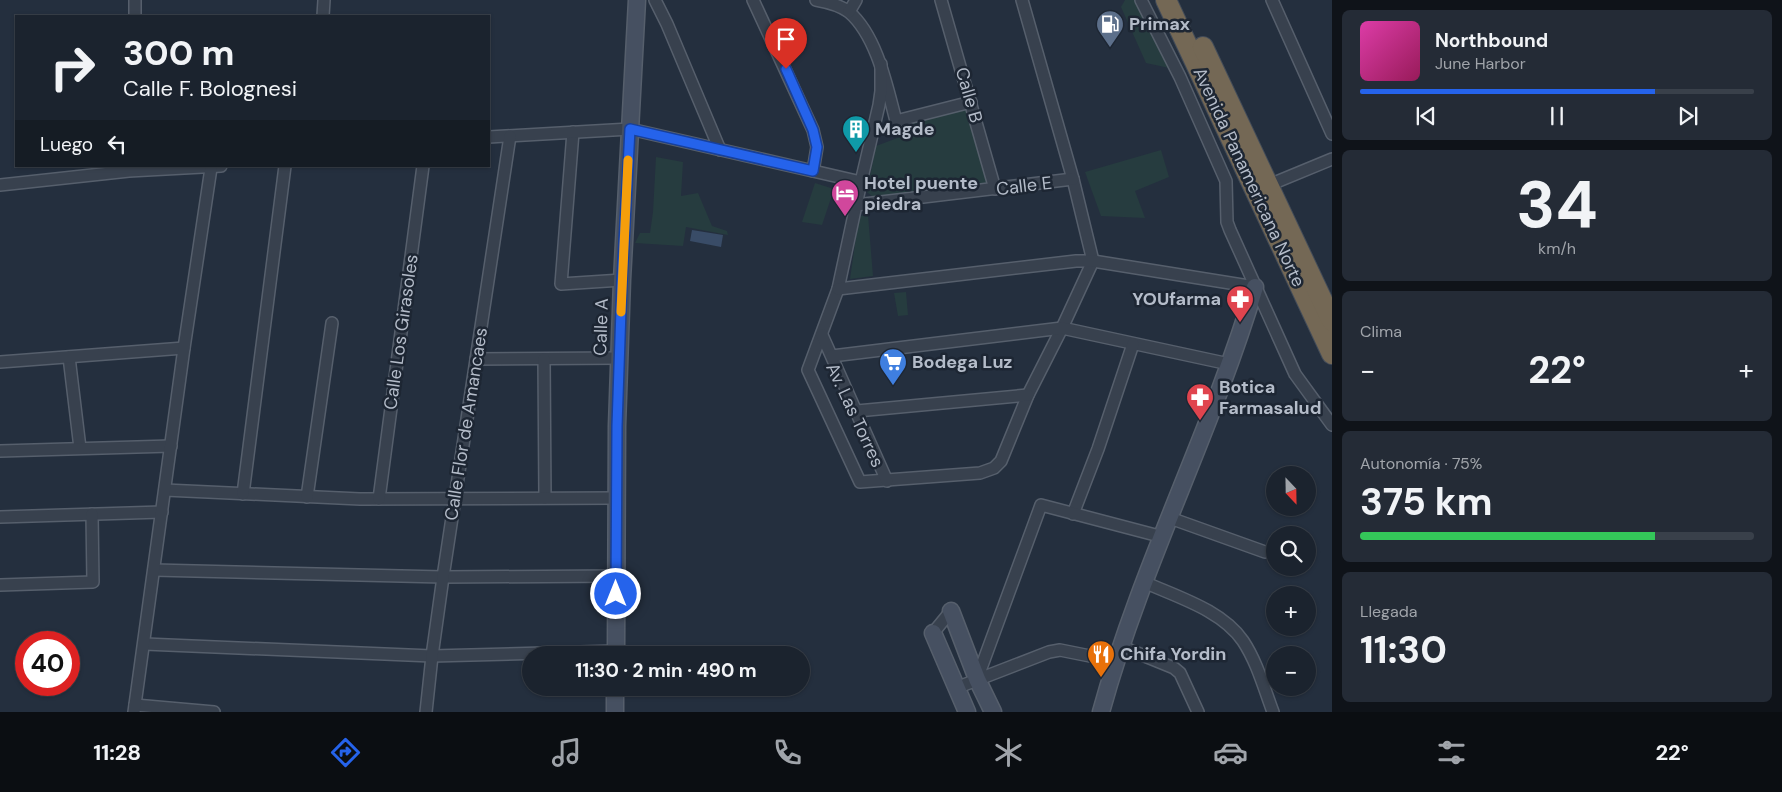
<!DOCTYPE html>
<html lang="es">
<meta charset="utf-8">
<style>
body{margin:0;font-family:"DM Sans",sans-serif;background:#242b36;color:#f1f3f6;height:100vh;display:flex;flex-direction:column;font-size:19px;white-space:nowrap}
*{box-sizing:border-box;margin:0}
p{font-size:16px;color:#a0a4aa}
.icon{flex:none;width:28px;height:28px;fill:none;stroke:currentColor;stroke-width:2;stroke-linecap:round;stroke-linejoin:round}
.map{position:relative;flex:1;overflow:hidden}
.side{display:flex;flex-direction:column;gap:10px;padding:10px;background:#0f1319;width:450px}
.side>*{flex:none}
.guide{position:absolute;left:15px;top:15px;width:475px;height:152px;border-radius:0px;box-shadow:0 1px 4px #0004,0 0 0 1px #39404a;background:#1b232e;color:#f1f3f6;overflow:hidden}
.needle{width:32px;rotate:158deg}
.tools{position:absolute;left:1266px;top:466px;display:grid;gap:10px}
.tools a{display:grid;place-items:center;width:50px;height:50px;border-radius:50%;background:#1b232e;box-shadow:0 1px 4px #0004,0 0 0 1px #39404a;font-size:25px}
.speed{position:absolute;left:15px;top:631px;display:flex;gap:10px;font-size:25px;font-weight:700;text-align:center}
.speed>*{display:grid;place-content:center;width:65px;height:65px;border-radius:50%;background:#1b232e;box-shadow:0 1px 4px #0004,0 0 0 1px #39404a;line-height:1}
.speed .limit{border:8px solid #d22;background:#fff;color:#111}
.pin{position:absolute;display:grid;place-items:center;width:42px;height:42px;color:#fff;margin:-51px -21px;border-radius:50% 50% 50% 0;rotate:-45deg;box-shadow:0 0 5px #0007}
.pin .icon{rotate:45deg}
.me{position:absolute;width:55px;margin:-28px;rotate:0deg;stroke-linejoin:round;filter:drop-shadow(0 0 4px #0008)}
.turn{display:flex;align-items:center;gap:18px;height:105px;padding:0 25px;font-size:22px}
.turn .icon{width:65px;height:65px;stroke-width:2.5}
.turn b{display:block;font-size:35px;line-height:42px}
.then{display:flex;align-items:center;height:48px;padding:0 25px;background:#0003;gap:10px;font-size:19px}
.big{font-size:38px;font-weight:700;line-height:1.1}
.side .tile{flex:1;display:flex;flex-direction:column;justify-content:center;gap:8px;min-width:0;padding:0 18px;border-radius:8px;background:#242b36}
.side .dial{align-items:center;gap:0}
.dial b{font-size:65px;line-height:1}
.song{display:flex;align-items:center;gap:15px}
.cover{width:60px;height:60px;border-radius:8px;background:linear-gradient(135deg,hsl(320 70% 55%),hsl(330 70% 35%))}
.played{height:5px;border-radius:2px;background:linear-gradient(90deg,#2563eb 75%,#39404a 75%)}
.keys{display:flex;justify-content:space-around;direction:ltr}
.heat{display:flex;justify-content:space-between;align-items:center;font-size:28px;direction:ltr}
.charge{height:8px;border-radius:4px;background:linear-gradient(90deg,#34c759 75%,#39404a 0)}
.trip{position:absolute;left:522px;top:646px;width:288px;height:50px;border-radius:25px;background:#1b232e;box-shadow:0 1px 4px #0004,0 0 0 1px #39404a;font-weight:700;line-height:50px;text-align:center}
.menu{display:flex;height:80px;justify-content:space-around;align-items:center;background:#0b0e12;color:#a0a4aa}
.menu .icon{width:35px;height:35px}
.menu .current{color:#2563eb}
.menu b{font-size:22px;color:#f1f3f6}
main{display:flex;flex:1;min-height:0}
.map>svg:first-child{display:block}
</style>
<main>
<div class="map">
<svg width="1332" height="712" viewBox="0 0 1332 712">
<rect width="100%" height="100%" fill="#242f3e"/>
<g fill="#263c3f">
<path d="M 1125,0 L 1139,0 L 1174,69 L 1146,63 L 1121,7 Z"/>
<path d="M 969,108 L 992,183 L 873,197 L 867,192 L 876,146 L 908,134 L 906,125 Z"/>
<path d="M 1161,150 L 1169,177 L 1135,191 L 1145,218 L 1101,216 L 1085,172 Z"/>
<path d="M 656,157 L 683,162 L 681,196 L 698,193 L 712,226 L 727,231 L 728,235 L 686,227 L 683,246 L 635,243 L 640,233 L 650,233 L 653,212 Z"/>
<path d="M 815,183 L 834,189 L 822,225 L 802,222 Z"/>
<path d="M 868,215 L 873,276 L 850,279 L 859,216 Z"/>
<path d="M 906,292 L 908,315 L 898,316 L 894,293 Z"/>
</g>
<path fill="#394c67" d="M 692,230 L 723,235 L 721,247 L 690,241 Z"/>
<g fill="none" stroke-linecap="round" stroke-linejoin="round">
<g stroke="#565f6c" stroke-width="14">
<g id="street">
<path d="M 655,0 L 667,24 L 720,150"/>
<path d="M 753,0 L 813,130 L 817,147 L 813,171"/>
<path d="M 816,0 C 827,2 840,5 849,12 C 877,36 887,87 896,121 L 971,102"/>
<path d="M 941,0 L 995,189"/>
<path d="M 1141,0 L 1180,77 L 1226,181 L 1227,222 L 1230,230 L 1295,374 L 1332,425"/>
<path d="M 1272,0 L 1332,134"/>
<path d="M 849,12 L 856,0"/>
<path d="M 135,16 L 135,0"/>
<path d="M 323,16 L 324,0"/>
<path d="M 881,64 L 881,91 L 879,105 L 861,182 L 838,289 L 808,370 L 860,482 L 980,473 L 994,468 L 1001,461 L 1028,395 L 1062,328 L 1093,261 L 1073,179 L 1022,0"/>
<path d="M 573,132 L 561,284 L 622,280"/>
<path d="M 489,137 L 630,129 L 861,182"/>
<path d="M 0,185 L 129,171 L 221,166"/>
<path d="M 1269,185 L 1332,159"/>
<path d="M 856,205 L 1073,179"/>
<path d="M 838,289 L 1076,261 L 1093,261 L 1255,287"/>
<path d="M 822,335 L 887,481"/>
<path d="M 832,356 L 1062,328 L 1229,364"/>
<path d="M 69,357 L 80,448"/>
<path d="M 476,359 L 620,358"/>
<path d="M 544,359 L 545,498"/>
<path d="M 0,362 L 184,348"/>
<path d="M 857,411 L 1028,395"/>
<path d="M 0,451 L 171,446"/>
<path d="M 165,490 L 360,499 L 617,498"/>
<path d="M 243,494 L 285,166"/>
<path d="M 307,497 L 332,323"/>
<path d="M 379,499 L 423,166"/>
<path d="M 1073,514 L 1098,449 L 1133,344"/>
<path d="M 0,517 L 162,512"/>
<path d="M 1170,518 L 1265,552"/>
<path d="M 154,570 L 443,577 L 617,576"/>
<path d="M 1144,582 C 1177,597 1222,610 1243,641 C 1257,662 1264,688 1273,712"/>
<path d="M 0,585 L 93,582 L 92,514"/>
<path d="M 933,633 L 951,611"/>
<path d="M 145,644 L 432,656 L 616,651"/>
<path d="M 1120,646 L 1174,668 L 1180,673 L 1198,712"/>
<path d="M 977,679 L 1041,505 L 1163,537"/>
<path d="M 956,688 L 1049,652 L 1060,650 L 1115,661"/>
<path d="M 135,705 L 214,712"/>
<path d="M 134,712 L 184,348 L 211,168"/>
<path d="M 426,712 L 432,656 L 443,577 L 510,136"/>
</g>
</g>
<g stroke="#565f6c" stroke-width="19">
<g id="secondary">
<path d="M 951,611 L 977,679 L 993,712"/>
<path d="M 933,633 L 967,712"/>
<path d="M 616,655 L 617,426 L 622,280 L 637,0"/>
<path d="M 615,712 L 615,688"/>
<path d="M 1101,712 C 1141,566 1212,431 1255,287"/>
</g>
</g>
<g stroke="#434c59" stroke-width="22">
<g id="highway">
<path d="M 1166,0 L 1332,354"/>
<path d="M 1203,47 L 1332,321"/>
</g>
</g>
<use href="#street" stroke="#38414e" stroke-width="11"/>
<use href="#secondary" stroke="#465061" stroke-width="16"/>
<use href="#highway" stroke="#746855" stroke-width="20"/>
</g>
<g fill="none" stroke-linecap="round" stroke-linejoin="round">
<g stroke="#184099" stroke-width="12">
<path id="route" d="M 616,594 L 617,426 L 622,280 L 630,129 L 813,171 L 817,147 L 813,130 L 786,69"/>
</g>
<use href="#route" stroke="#2563eb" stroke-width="9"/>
<path stroke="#f59e0b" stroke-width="9" d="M 621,312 L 628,160"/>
</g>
<defs>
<g id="fuel-pin" transform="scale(1.4375)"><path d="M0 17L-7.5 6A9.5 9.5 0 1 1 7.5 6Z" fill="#5c6f8a" stroke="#1d2633"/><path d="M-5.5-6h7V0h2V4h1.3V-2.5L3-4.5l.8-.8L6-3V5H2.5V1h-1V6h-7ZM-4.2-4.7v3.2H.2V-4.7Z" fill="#fff"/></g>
<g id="building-pin" transform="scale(1.4375)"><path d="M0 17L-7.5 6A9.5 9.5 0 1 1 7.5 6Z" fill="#0f9aa8" stroke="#1d2633"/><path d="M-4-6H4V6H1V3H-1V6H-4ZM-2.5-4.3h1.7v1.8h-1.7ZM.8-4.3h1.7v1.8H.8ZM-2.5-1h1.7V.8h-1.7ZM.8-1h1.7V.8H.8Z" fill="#fff"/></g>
<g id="hotel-pin" transform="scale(1.4375)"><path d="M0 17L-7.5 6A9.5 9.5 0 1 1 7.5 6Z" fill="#d1479c" stroke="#1d2633"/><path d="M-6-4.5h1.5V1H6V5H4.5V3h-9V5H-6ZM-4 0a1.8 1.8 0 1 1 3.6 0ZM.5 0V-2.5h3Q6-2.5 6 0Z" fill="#fff"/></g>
<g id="pharmacy-pin" transform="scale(1.4375)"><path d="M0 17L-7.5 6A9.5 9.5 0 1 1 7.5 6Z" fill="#e0444e" stroke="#1d2633"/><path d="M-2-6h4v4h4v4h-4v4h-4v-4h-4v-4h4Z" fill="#fff"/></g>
<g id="supermarket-pin" transform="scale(1.4375)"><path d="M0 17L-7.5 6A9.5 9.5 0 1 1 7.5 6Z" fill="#3f7fe0" stroke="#1d2633"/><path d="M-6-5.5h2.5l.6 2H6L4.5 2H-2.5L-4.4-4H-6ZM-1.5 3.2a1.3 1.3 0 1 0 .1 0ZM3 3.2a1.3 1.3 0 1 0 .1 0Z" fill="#fff"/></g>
<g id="restaurant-pin" transform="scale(1.4375)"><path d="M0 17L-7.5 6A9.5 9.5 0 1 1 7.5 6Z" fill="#e8710a" stroke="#1d2633"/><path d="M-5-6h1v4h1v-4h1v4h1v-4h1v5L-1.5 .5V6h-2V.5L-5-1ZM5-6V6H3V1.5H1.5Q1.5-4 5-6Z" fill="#fff"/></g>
</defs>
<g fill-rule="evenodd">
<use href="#fuel-pin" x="1110" y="24"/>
<use href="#building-pin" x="856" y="129"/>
<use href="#hotel-pin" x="845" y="193"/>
<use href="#pharmacy-pin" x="1240" y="299"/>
<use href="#supermarket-pin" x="893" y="362"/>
<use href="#pharmacy-pin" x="1200" y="397"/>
<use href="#restaurant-pin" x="1101" y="654"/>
</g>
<g text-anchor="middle" stroke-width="5" stroke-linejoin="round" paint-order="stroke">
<g font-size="18" font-weight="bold" fill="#b4bcc9" stroke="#1d2633" text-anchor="start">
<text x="1129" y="30">Primax</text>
<text x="875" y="135">Magde</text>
<text x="864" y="189">Hotel puente<tspan x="864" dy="21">piedra</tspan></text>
<text x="1221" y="305" text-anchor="end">YOUfarma</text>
<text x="912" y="368">Bodega Luz</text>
<text x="1219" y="393">Botica<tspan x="1219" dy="21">Farmasalud</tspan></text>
<text x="1120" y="660">Chifa Yordin</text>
</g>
<g font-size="18" fill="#b4bcc9" stroke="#1d2633">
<text transform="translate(969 95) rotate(74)" y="6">Calle B</text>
<text transform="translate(1249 177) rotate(65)" y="6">Avenida Panamericana Norte</text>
<text transform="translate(1024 186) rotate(-7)" y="6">Calle E</text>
<text transform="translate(601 327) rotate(-88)" y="6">Calle A</text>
<text transform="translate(401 332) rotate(-82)" y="6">Calle Los Girasoles</text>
<text transform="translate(855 415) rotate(65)" y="6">Av. Las Torres</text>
<text transform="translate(466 424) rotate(-81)" y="6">Calle Flor de Amancaes</text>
</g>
</g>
</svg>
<div class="tools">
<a><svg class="needle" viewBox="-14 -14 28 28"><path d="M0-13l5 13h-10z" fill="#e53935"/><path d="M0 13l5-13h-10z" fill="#a0a4aa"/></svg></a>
<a><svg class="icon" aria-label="search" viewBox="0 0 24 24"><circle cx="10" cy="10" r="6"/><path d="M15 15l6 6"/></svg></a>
<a>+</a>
<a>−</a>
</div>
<div class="speed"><div class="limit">40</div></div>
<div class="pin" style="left:786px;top:69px;background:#d93025"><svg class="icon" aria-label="arrive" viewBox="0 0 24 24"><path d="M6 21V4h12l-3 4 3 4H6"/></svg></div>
<svg class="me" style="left:616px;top:594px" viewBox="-20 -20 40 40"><circle r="17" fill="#2563eb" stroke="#fff" stroke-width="3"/><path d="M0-11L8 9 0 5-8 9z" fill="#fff"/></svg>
<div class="trip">11:30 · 2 min · 490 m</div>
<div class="guide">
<div class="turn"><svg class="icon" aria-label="right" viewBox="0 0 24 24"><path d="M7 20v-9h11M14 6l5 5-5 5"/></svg><div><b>300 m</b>Calle F. Bolognesi</div></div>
<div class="then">Luego<svg class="icon" aria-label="left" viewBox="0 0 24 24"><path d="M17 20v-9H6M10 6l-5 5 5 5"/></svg></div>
</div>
</div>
<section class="side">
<div class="tile">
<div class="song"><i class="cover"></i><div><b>Northbound</b><p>June Harbor</p></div></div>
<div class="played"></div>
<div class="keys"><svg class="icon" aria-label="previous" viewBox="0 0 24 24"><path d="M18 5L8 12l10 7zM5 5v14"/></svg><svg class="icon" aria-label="pause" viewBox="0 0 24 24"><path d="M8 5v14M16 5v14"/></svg><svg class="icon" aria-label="next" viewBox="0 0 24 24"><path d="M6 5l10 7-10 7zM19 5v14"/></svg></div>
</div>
<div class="tile dial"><b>34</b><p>km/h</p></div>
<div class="tile"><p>Clima</p>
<div class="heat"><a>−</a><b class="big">22°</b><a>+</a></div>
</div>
<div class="tile"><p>Autonomía · 75%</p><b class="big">375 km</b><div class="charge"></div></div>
<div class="tile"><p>Llegada</p><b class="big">11:30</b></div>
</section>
</main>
<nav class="menu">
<b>11:28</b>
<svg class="icon current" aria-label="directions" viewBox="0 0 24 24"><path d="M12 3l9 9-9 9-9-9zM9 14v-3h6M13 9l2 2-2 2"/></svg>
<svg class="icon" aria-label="music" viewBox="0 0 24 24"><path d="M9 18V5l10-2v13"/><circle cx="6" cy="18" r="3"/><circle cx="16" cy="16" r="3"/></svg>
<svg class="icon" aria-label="phone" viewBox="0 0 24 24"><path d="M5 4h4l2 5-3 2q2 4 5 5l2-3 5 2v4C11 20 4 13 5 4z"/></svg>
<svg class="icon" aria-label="climate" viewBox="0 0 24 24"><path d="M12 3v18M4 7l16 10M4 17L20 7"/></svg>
<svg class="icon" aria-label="car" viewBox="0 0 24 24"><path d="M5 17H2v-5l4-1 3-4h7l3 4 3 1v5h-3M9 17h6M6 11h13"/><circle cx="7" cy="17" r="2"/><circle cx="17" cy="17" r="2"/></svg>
<svg class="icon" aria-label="filters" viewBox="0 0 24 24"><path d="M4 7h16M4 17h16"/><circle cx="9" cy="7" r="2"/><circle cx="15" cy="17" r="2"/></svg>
<b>22°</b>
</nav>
